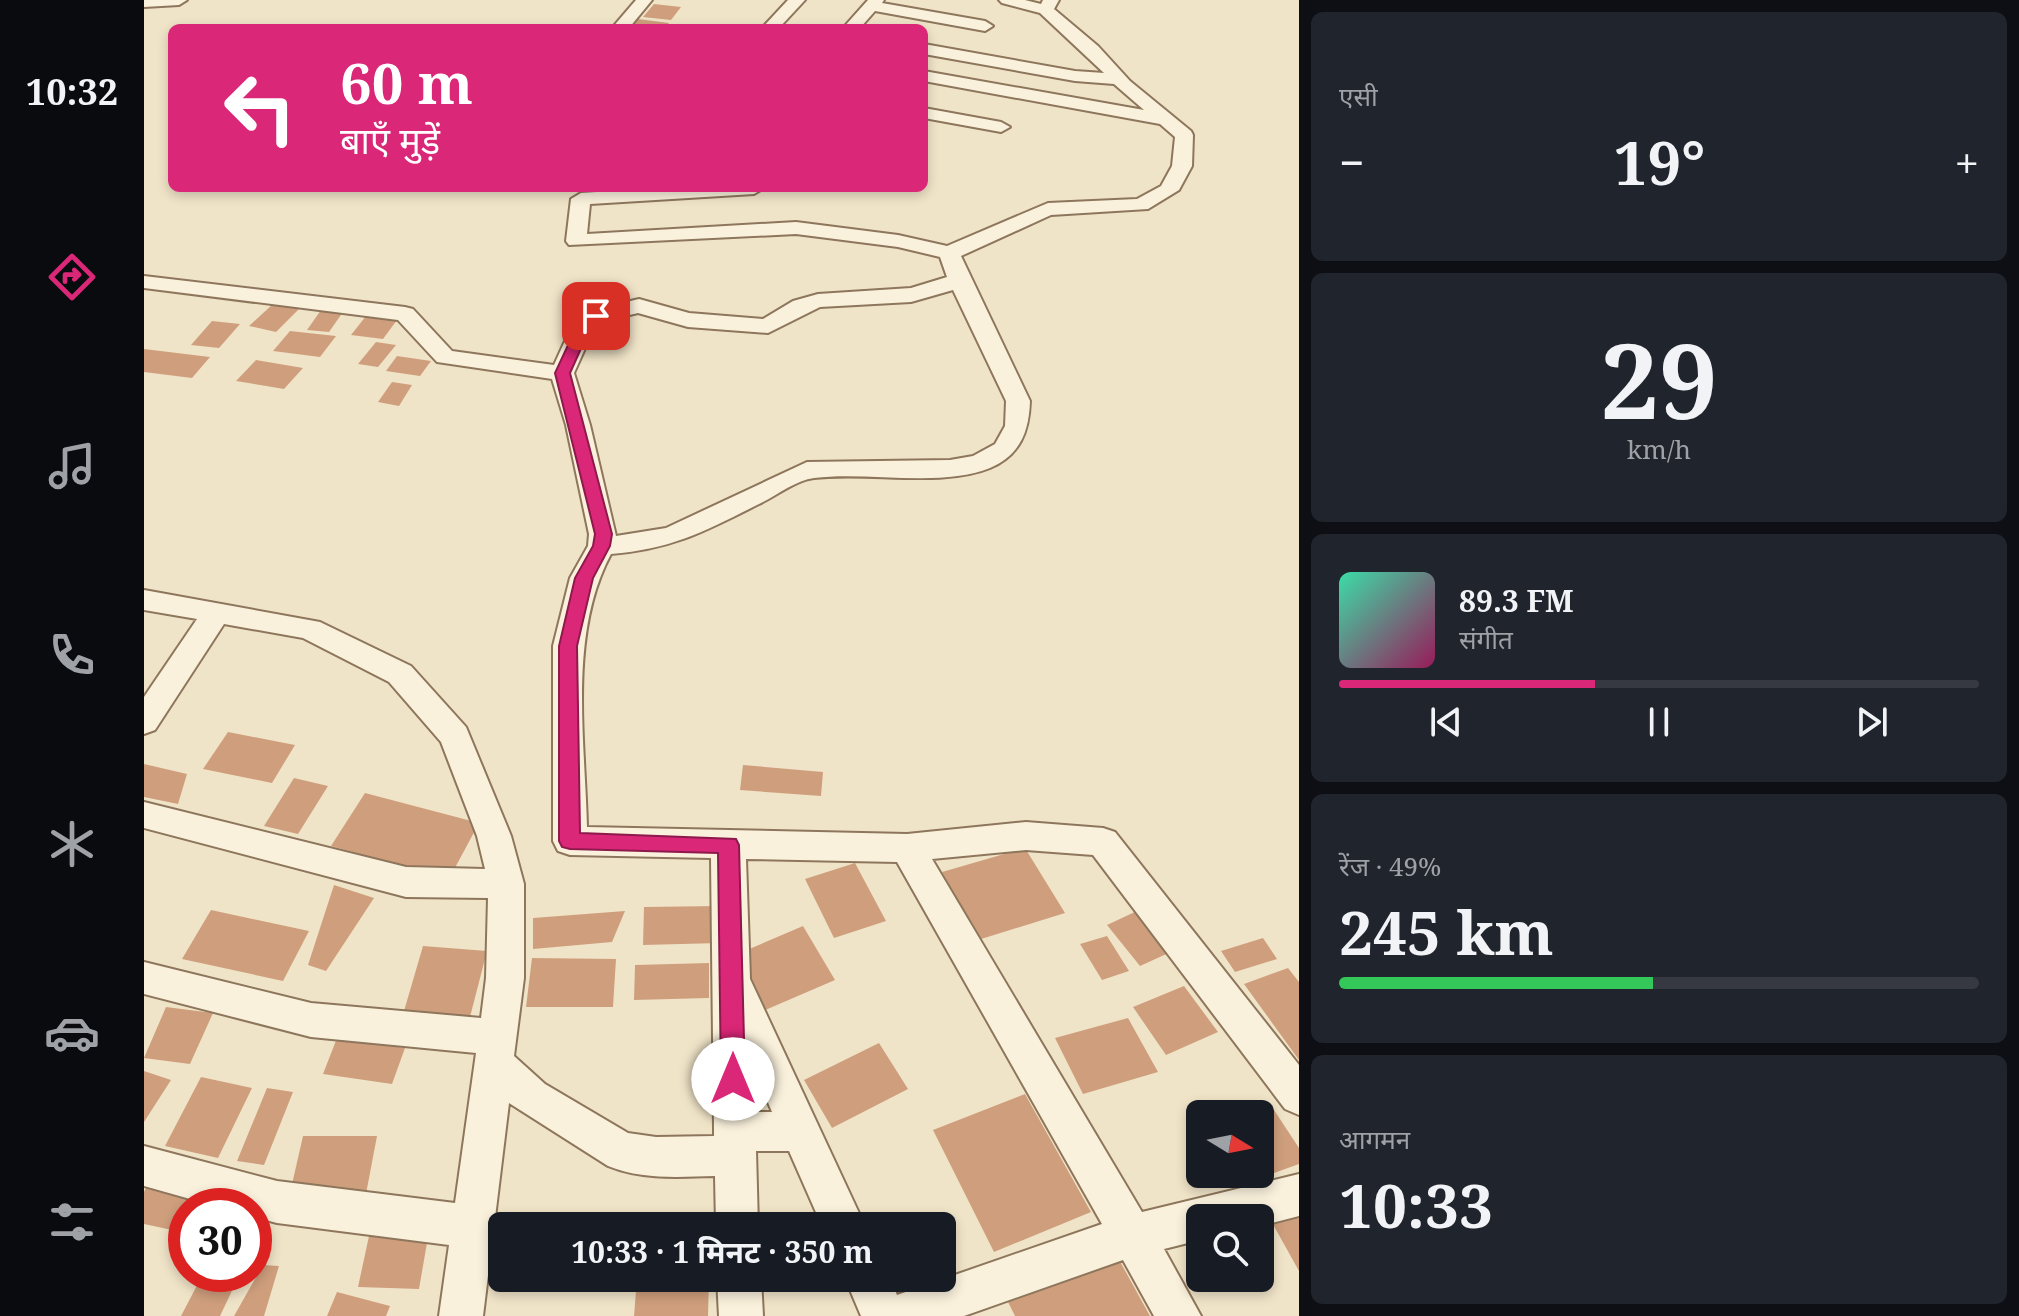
<!DOCTYPE html>
<html lang="hi">
<meta charset="utf-8">
<style>
body{margin:0;font-family:"Noto Serif","Noto Sans Devanagari",serif;background:#20242c;color:#f1f3f6;height:100vh;display:flex;flex-direction:column;font-size:30px;white-space:nowrap}
*{box-sizing:border-box;margin:0}
p{font-size:26px;color:#9ea1a6}
.icon{flex:none;width:44px;height:44px;fill:none;stroke:currentColor;stroke-width:2;stroke-linecap:round;stroke-linejoin:round}
.map{position:relative;flex:1;overflow:hidden}
.details{display:flex;flex-direction:column;gap:12px;padding:12px;background:#0d0f14;width:720px}
.details>*{flex:none}
.banner{position:absolute;left:24px;top:24px;width:760px;height:168px;border-radius:12px;box-shadow:0 4px 12px #0003;background:#db2777;color:#fff;overflow:hidden}
.needle{width:52px;rotate:100deg}
.tools{position:absolute;left:1042px;top:1100px;display:grid;gap:16px}
.tools a{display:grid;place-items:center;width:88px;height:88px;border-radius:12px;background:#171b24;box-shadow:0 4px 12px #0003;font-size:40px}
.speed{position:absolute;left:24px;top:1188px;display:flex;gap:16px;font-size:40px;font-weight:700;text-align:center}
.speed>*{display:grid;place-content:center;width:104px;height:104px;border-radius:50%;background:#171b24;box-shadow:0 4px 12px #0003;line-height:1}
.speed .limit{border:12px solid #d22;background:#fff;color:#111}
.pin{position:absolute;display:grid;place-items:center;width:68px;height:68px;color:#fff;margin:-34px;border-radius:16px;box-shadow:0 4px 12px #0006}
.me{position:absolute;width:88px;margin:-44px;rotate:0deg;stroke-linejoin:round;filter:drop-shadow(0 0 6px #0008)}
.turn{display:flex;align-items:center;gap:28px;height:168px;padding:0 40px;font-size:36px}
.turn .icon{width:104px;height:104px;stroke-width:2.5}
.turn b{display:block;font-size:56px;line-height:68px}
.big{font-size:60px;font-weight:700;line-height:1.1}
.details .widget{flex:1;display:flex;flex-direction:column;justify-content:center;gap:12px;min-width:0;padding:0 28px;border-radius:12px;background:#20242c}
.details .dial{align-items:center;gap:0}
.dial b{font-size:104px;line-height:1}
.song{display:flex;align-items:center;gap:24px}
.cover{width:96px;height:96px;border-radius:12px;background:linear-gradient(135deg,hsl(160 70% 55%),hsl(330 70% 35%))}
.played{height:8px;border-radius:4px;background:linear-gradient(90deg,#db2777 40%,#363941 40%)}
.keys{display:flex;justify-content:space-around;direction:ltr}
.heat{display:flex;justify-content:space-between;align-items:center;font-size:44px;direction:ltr}
.charge{height:12px;border-radius:6px;background:linear-gradient(90deg,#34c759 49%,#363941 0)}
.trip{position:absolute;left:344px;top:1212px;width:468px;height:80px;border-radius:12px;background:#171b24;box-shadow:0 4px 12px #0003;font-weight:700;line-height:80px;text-align:center}
main{display:flex;flex:1;min-height:0}
.tabs{display:flex;flex-direction:column;width:144px;justify-content:space-around;align-items:center;background:#090b0e;color:#9ea1a6}
.tabs .icon{width:56px;height:56px}
.tabs .on{color:#db2777}
.tabs b{font-size:36px;color:#f1f3f6}
.map>svg:first-child{display:block}
</style>
<main>
<nav class="tabs">
<b>10:32</b>
<svg class="icon on" aria-label="directions" viewBox="0 0 24 24"><path d="M12 3l9 9-9 9-9-9zM9 14v-3h6M13 9l2 2-2 2"/></svg>
<svg class="icon" aria-label="music" viewBox="0 0 24 24"><path d="M9 18V5l10-2v13"/><circle cx="6" cy="18" r="3"/><circle cx="16" cy="16" r="3"/></svg>
<svg class="icon" aria-label="phone" viewBox="0 0 24 24"><path d="M5 4h4l2 5-3 2q2 4 5 5l2-3 5 2v4C11 20 4 13 5 4z"/></svg>
<svg class="icon" aria-label="climate" viewBox="0 0 24 24"><path d="M12 3v18M4 7l16 10M4 17L20 7"/></svg>
<svg class="icon" aria-label="car" viewBox="0 0 24 24"><path d="M5 17H2v-5l4-1 3-4h7l3 4 3 1v5h-3M9 17h6M6 11h13"/><circle cx="7" cy="17" r="2"/><circle cx="17" cy="17" r="2"/></svg>
<svg class="icon" aria-label="filters" viewBox="0 0 24 24"><path d="M4 7h16M4 17h16"/><circle cx="9" cy="7" r="2"/><circle cx="15" cy="17" r="2"/></svg>
</nav>
<div class="map">
<svg width="1155" height="1316" viewBox="0 0 1155 1316">
<rect width="100%" height="100%" fill="#f0e4c8"/>
<g fill="#cf9f7d">
<path d="M 510,4 L 537,7 L 527,20 L 499,17 Z"/>
<path d="M 494,19 L 525,23 L 520,28 L 486,28 Z"/>
<path d="M 130,303 L 156,308 L 132,332 L 105,326 Z"/>
<path d="M 177,310 L 199,312 L 185,332 L 163,330 Z"/>
<path d="M 222,316 L 253,320 L 239,339 L 207,335 Z"/>
<path d="M 68,321 L 96,324 L 75,348 L 47,345 Z"/>
<path d="M 146,331 L 192,336 L 176,357 L 129,351 Z"/>
<path d="M 232,342 L 252,345 L 234,367 L 214,364 Z"/>
<path d="M 0,349 L 66,357 L 48,378 L 0,372 Z"/>
<path d="M 253,356 L 287,361 L 276,376 L 242,371 Z"/>
<path d="M 112,360 L 159,368 L 140,389 L 92,381 Z"/>
<path d="M 248,382 L 268,385 L 255,406 L 234,402 Z"/>
<path d="M 84,732 L 151,745 L 128,783 L 59,769 Z"/>
<path d="M 0,764 L 43,774 L 34,804 L 0,797 Z"/>
<path d="M 599,765 L 679,772 L 677,796 L 596,790 Z"/>
<path d="M 150,778 L 184,786 L 154,834 L 120,826 Z"/>
<path d="M 221,793 L 335,823 L 305,879 L 187,846 Z"/>
<path d="M 881,848 L 921,913 L 834,940 L 798,872 Z"/>
<path d="M 711,863 L 742,921 L 690,938 L 661,879 Z"/>
<path d="M 190,885 L 230,898 L 182,971 L 164,965 Z"/>
<path d="M 575,906 L 576,943 L 499,945 L 500,907 Z"/>
<path d="M 67,910 L 165,931 L 139,981 L 38,959 Z"/>
<path d="M 995,910 L 1029,951 L 996,966 L 963,925 Z"/>
<path d="M 481,911 L 468,942 L 389,949 L 389,918 Z"/>
<path d="M 659,926 L 691,980 L 619,1011 L 589,956 Z"/>
<path d="M 963,936 L 985,971 L 958,980 L 936,944 Z"/>
<path d="M 1119,938 L 1133,959 L 1091,972 L 1077,951 Z"/>
<path d="M 279,946 L 343,951 L 326,1017 L 260,1011 Z"/>
<path d="M 388,958 L 472,959 L 469,1007 L 382,1007 Z"/>
<path d="M 565,963 L 565,998 L 490,1000 L 491,965 Z"/>
<path d="M 1144,968 L 1155,982 L 1155,1060 L 1100,984 Z"/>
<path d="M 1040,986 L 1074,1032 L 1022,1055 L 989,1007 Z"/>
<path d="M 22,1007 L 69,1013 L 46,1064 L 0,1058 Z"/>
<path d="M 984,1018 L 1014,1072 L 939,1094 L 911,1038 Z"/>
<path d="M 193,1038 L 261,1048 L 248,1084 L 179,1074 Z"/>
<path d="M 735,1043 L 764,1089 L 688,1128 L 660,1080 Z"/>
<path d="M 0,1071 L 27,1080 L 0,1122 Z"/>
<path d="M 57,1077 L 108,1088 L 74,1158 L 21,1146 Z"/>
<path d="M 123,1088 L 149,1092 L 120,1165 L 93,1161 Z"/>
<path d="M 881,1094 L 947,1212 L 850,1252 L 789,1130 Z"/>
<path d="M 1130,1110 L 1155,1148 L 1155,1164 L 1100,1184 L 1094,1174 L 1116,1174 L 1116,1115 Z"/>
<path d="M 159,1136 L 233,1136 L 222,1194 L 146,1193 Z"/>
<path d="M 7,1177 L 127,1201 L 110,1241 L 110,1206 L 42,1206 L 42,1233 L 0,1224 L 0,1192 Z"/>
<path d="M 1155,1210 L 1155,1271 L 1126,1219 Z"/>
<path d="M 225,1236 L 284,1237 L 275,1289 L 214,1287 Z"/>
<path d="M 973,1256 L 1006,1316 L 871,1316 L 864,1302 Z"/>
<path d="M 119,1265 L 135,1266 L 120,1316 L 90,1316 Z"/>
<path d="M 59,1274 L 96,1274 L 76,1316 L 37,1316 Z"/>
<path d="M 493,1278 L 565,1278 L 564,1316 L 490,1316 Z"/>
<path d="M 193,1292 L 246,1306 L 242,1316 L 183,1316 Z"/>
</g>
<g fill="none" stroke-linecap="round" stroke-linejoin="round">
<g stroke="#8d765c" stroke-width="4">
<g id="minor">
<path d="M 0,0 L 43,0 L 35,5 L 0,7 Z"/>
<path d="M 492,0 L 508,0 L 485,28 L 468,28 Z"/>
<path d="M 644,0 L 661,0 L 635,28 L 618,28 Z"/>
<path d="M 724,0 L 740,0 L 738,3 L 841,21 L 849,26 L 841,31 L 731,11 L 716,28 L 699,28 Z"/>
<path d="M 855,0 L 881,0 L 897,4 L 899,0 L 915,0 L 910,9 L 954,46 L 986,81 L 1047,131 L 1049,135 L 1048,166 L 1035,190 L 1004,209 L 907,215 L 817,256 L 886,401 C 885,432 876,455 846,468 C 798,488 722,471 670,478 C 652,480 632,496 615,504 C 561,531 529,549 467,554 C 424,633 441,740 443,827 L 763,834 L 882,822 L 959,828 L 971,832 L 1155,1065 L 1155,1115 L 1141,1109 L 949,855 L 882,850 L 788,859 L 998,1212 L 1155,1174 L 1155,1216 L 1116,1226 L 1116,1218 L 1056,1218 L 1056,1240 L 1020,1249 L 1057,1316 L 1010,1316 L 979,1260 L 820,1316 L 717,1316 L 701,1278 L 746,1278 L 753,1295 L 958,1224 L 753,862 L 602,859 L 606,979 L 721,1226 L 678,1226 L 645,1151 L 612,1151 L 614,1226 L 572,1226 L 571,1176 C 535,1177 498,1180 464,1166 L 365,1103 L 339,1316 L 295,1316 L 305,1245 L 133,1223 L 110,1217 L 110,1206 L 71,1206 L 0,1186 L 0,1146 L 133,1181 L 311,1203 L 332,1053 L 167,1037 L 0,994 L 0,962 L 167,1003 L 337,1018 L 342,978 L 344,898 L 262,897 L 0,828 L 0,802 L 262,867 L 341,869 L 333,836 L 297,742 L 245,682 L 159,638 L 80,624 L 11,730 L 0,734 L 0,697 L 53,619 L 0,610 L 0,590 L 176,622 L 267,666 L 322,727 L 367,836 L 380,884 L 380,978 L 370,1056 L 401,1084 L 484,1133 L 512,1137 L 570,1136 L 570,1128 L 567,858 L 426,855 L 414,851 L 409,841 L 409,646 L 426,578 L 444,546 L 445,534 L 422,425 L 408,379 L 293,362 L 254,320 L 0,288 L 0,276 L 261,307 L 269,309 L 308,351 L 410,365 L 420,343 L 444,311 L 495,299 L 545,313 L 619,319 L 649,301 L 674,294 L 767,288 L 803,277 L 796,257 L 754,247 L 652,234 L 425,245 L 422,241 L 427,199 L 437,193 L 517,188 L 620,188 L 610,194 L 446,204 L 443,234 L 652,222 L 754,235 L 803,246 L 904,203 L 993,199 L 1017,186 L 1028,166 L 1031,137 L 1016,124 L 780,81 L 780,71 L 1000,110 L 970,84 L 931,81 L 780,54 L 780,44 L 931,71 L 960,73 L 896,13 L 858,3 ZM 809,290 L 862,401 L 861,426 L 851,444 L 829,456 L 806,460 L 663,462 L 522,528 L 472,536 L 446,425 L 430,373 L 443,344 L 460,321 L 494,313 L 544,327 L 624,333 L 676,307 L 767,302 ZM 609,1067 L 628,1112 L 610,1112 Z"/>
<path d="M 780,108 L 857,122 L 866,127 L 857,132 L 780,118 Z"/>
<path d="M 573,1278 L 617,1278 L 619,1316 L 575,1316 Z"/>
</g>
</g>
<use href="#minor" fill="#faf1dc" fill-rule="evenodd"/>
</g>
<path fill="#db2777" stroke="#8e194d" stroke-width="2" d="M 447,314 L 458,316 L 439,344 L 426,373 L 468,534 L 466,546 L 449,578 L 433,646 L 436,833 L 592,839 L 595,845 L 601,1079 L 598,1087 L 589,1090 L 581,1087 L 577,1079 L 574,853 L 426,849 L 418,847 L 415,841 L 415,646 L 431,578 L 449,546 L 451,534 L 411,373 L 425,343 Z"/>
</svg>
<div class="tools">
<a><svg class="needle" viewBox="-14 -14 28 28"><path d="M0-13l5 13h-10z" fill="#e53935"/><path d="M0 13l5-13h-10z" fill="#9ea1a6"/></svg></a>
<a><svg class="icon" aria-label="search" viewBox="0 0 24 24"><circle cx="10" cy="10" r="6"/><path d="M15 15l6 6"/></svg></a>
</div>
<div class="speed"><div class="limit">30</div></div>
<div class="pin" style="left:452px;top:316px;background:#d93025"><svg class="icon" aria-label="arrive" viewBox="0 0 24 24"><path d="M6 21V4h12l-3 4 3 4H6"/></svg></div>
<svg class="me" style="left:589px;top:1079px" viewBox="-20 -20 40 40"><circle r="19" fill="#fff"/><path d="M0-13L10 11 0 6-10 11z" fill="#db2777"/></svg>
<div class="trip">10:33 · 1 मिनट · 350 m</div>
<div class="banner">
<div class="turn"><svg class="icon" aria-label="left" viewBox="0 0 24 24"><path d="M17 20v-9H6M10 6l-5 5 5 5"/></svg><div><b>60 m</b>बाएँ मुड़ें</div></div>
</div>
</div>
<section class="details">
<div class="widget"><p>एसी</p>
<div class="heat"><a>−</a><b class="big">19°</b><a>+</a></div>
</div>
<div class="widget dial"><b>29</b><p>km/h</p></div>
<div class="widget">
<div class="song"><i class="cover"></i><div><b>89.3 FM</b><p>संगीत</p></div></div>
<div class="played"></div>
<div class="keys"><svg class="icon" aria-label="previous" viewBox="0 0 24 24"><path d="M18 5L8 12l10 7zM5 5v14"/></svg><svg class="icon" aria-label="pause" viewBox="0 0 24 24"><path d="M8 5v14M16 5v14"/></svg><svg class="icon" aria-label="next" viewBox="0 0 24 24"><path d="M6 5l10 7-10 7zM19 5v14"/></svg></div>
</div>
<div class="widget"><p>रेंज · 49%</p><b class="big">245 km</b><div class="charge"></div></div>
<div class="widget"><p>आगमन</p><b class="big">10:33</b></div>
</section>
</main>
